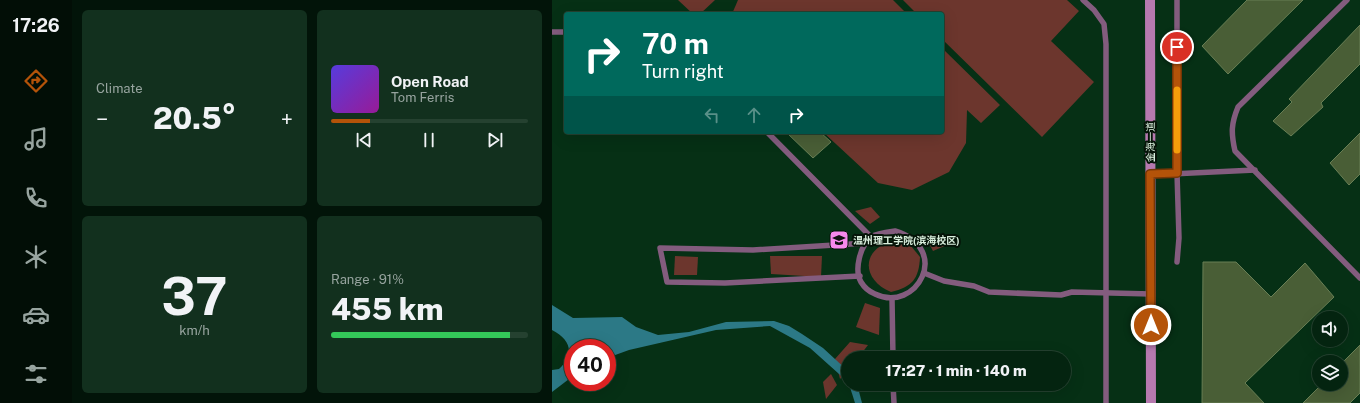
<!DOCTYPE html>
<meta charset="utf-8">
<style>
body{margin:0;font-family:"Public Sans","Noto Sans SC",sans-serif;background:#12301e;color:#f1f3f6;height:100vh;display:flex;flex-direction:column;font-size:15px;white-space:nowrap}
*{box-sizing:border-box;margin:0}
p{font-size:13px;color:#97a49f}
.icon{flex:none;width:22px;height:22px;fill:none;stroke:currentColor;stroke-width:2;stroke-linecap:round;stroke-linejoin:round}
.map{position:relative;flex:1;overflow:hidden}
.side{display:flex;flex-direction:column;gap:10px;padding:10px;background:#021409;width:480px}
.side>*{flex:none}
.guide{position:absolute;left:12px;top:12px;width:380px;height:122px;border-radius:4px;box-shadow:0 4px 16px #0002,0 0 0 1px #254130;background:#00695c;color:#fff;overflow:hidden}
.tools{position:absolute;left:760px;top:311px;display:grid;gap:8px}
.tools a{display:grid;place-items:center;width:36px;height:36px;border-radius:50%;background:#042410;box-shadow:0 4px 16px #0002,0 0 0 1px #254130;font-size:20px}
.speed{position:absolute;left:12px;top:339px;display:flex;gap:8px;font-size:20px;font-weight:700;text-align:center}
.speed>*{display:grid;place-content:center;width:52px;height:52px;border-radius:50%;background:#042410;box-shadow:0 4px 16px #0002,0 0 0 1px #254130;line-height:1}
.speed .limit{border:6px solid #d22;background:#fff;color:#111}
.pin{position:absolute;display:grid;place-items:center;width:34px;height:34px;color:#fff;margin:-17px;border:2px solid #fff;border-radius:50%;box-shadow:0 1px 4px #0007}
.me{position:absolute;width:44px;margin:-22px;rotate:0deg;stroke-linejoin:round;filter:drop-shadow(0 0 3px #0008)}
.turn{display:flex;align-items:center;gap:14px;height:84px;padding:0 12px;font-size:18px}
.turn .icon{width:52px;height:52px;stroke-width:2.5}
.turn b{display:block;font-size:28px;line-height:34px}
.lanes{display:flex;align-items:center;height:38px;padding:0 12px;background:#0003;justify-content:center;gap:20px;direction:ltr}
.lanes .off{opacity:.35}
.big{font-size:30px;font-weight:800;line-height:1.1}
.side .card{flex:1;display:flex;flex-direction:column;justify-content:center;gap:6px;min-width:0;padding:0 14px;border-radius:6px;background:#12301e}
.side .dial{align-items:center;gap:0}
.dial b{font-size:52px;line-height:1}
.song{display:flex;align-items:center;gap:12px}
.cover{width:48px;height:48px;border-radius:6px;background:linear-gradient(135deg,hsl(250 70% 55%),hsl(300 70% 35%))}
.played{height:4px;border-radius:2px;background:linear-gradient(90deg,#b45309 20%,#254130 20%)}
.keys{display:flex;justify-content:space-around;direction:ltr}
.heat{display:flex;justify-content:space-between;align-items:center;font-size:22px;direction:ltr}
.charge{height:6px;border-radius:3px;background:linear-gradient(90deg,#34c759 91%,#254130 0)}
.side .tiles{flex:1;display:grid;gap:10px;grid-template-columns:repeat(2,1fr)}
.trip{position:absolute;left:289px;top:351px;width:230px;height:40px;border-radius:20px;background:#042410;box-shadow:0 4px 16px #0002,0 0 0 1px #254130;font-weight:800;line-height:40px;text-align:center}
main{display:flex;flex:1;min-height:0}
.tab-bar{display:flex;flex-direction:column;width:72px;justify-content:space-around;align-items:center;background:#020e06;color:#97a49f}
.tab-bar .icon{width:28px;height:28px}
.tab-bar .on{color:#b45309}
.tab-bar b{font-size:18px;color:#f1f3f6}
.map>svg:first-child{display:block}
</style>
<main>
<nav class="tab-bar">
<b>17:26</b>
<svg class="icon on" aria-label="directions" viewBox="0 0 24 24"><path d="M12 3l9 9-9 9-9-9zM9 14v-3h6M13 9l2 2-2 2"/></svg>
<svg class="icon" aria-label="music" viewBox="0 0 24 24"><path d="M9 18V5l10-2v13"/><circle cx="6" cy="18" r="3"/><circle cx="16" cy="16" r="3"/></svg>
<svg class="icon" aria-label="phone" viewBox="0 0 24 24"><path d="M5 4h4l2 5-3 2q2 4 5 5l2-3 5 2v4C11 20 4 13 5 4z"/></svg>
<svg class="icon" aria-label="climate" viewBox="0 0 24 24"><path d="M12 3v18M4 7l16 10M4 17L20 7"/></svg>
<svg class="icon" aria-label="car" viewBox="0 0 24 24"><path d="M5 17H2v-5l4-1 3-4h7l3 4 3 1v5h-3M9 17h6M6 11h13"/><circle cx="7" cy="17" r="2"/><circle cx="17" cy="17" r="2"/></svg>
<svg class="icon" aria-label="filters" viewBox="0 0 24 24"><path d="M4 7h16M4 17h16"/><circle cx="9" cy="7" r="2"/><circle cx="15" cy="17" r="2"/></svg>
</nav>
<section class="side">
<div class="tiles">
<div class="card"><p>Climate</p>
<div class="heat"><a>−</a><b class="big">20.5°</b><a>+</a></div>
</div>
<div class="card">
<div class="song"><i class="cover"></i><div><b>Open Road</b><p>Tom Ferris</p></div></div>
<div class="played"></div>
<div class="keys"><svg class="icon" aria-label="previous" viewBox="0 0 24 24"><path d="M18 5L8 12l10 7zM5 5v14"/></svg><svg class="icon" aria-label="pause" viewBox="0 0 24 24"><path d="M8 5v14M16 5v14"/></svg><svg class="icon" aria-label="next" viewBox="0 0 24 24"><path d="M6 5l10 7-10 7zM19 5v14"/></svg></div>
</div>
<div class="card dial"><b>37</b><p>km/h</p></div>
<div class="card"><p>Range · 91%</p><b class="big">455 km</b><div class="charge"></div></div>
</div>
</section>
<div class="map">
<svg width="808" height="403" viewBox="0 0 808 403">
<rect width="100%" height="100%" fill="#063015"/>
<g fill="#6c362d">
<path d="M 126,0 L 163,0 L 148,14 L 141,14 Z"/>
<path d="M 186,0 L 341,0 L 355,14 L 180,14 Z"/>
<path d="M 351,0 L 515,0 L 527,11 L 499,41 L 542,82 L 490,137 L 390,39 L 390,14 L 365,14 Z"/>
<path d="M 390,48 L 448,105 L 429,123 L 415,110 L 414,143 L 397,172 L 360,190 L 326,183 L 271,132 L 390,132 Z"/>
<path d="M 319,207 L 328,217 L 318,224 L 303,211 Z"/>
<path d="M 384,234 L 389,236 L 400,236 L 402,242 L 381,251 L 374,238 Z"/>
<path d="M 345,241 L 359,246 L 368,257 C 367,279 360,287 339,292 C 307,279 310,245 345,241 Z"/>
<path d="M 123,256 L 146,257 L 145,275 L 122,275 Z"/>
<path d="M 218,256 L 270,256 L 269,277 L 219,274 Z"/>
<path d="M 313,303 L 328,308 L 327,335 L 304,327 Z"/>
<path d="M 298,342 L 316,345 L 306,358 L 296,358 L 296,370 L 288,379 L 283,359 Z"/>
<path d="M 279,374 L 285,385 L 274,399 L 271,382 Z"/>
</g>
<g fill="#2c7986">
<path d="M 0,305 L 21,318 L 70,317 L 84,327 L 106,335 L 137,332 L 174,322 L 222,321 L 237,326 L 250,334 L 271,348 L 296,371 L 296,382 L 258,348 L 218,326 L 164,330 L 77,350 L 55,358 L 55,348 L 21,348 L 21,376 L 0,392 L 0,370 L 7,369 C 23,354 19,340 0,330 Z"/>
<path d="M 297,384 L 305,384 L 310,403 L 303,403 Z"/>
</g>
<g fill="#495e36" stroke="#697f55">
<path d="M 695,0 L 751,0 L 676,74 L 650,46 Z"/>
<path d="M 808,25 L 808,64 L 769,103 L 771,107 L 739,136 L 721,121 L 740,102 L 737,99 Z"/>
<path d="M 234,132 L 268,132 L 279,142 L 261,158 Z"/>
<path d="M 808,133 L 808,174 L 797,185 L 778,163 Z"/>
<path d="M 651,262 L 684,262 L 719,297 L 753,263 L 782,297 L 693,383 L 712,403 L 650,403 Z"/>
<path d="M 808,345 L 808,393 L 798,403 L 751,403 L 770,384 L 789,384 L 789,364 Z"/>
</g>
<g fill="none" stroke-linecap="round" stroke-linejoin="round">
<g stroke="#835c7e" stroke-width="5.5">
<path d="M 531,0 L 542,10 L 552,24 L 554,44 L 554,403"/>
<path d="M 795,0 L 686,107 C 679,124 679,133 683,151 L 808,278"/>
<path d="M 0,32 L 14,32"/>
<path d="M 215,132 L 319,237"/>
<path d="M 598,175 L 703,170"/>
<path d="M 343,231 C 401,249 364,314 323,294 C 318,292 312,287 309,282 C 302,270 308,246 319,237 C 325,233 335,232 343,231 Z"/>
<path d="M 625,262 L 627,238 L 625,173 L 625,0"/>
<path d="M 372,273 L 392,281 L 422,286 L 437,292 L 509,295 L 520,292 L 599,294"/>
<path d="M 308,276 L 173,283 L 115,282 L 108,248 L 201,250 L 315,243"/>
<path d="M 340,298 L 341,358"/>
<path d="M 341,384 L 342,403"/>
</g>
<path stroke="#b679af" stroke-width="10" d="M 598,0 L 599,403"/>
</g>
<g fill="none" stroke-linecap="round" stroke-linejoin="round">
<g stroke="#753606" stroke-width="10">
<path id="route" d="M 599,325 L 598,174 L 625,173 L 625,47"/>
</g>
<use href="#route" stroke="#b45309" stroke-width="7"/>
<path stroke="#f59e0b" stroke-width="7" d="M 625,150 L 625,90"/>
</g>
<defs>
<g id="university-square" transform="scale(1)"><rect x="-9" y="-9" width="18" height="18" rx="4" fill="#f788ec" stroke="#051408"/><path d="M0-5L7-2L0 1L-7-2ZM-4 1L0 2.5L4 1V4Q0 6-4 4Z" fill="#111"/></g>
</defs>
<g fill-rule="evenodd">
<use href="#university-square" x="287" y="240"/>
</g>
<g text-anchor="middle" stroke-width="4" stroke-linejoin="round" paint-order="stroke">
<g font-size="10" fill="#d9efdd" stroke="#051408">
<text transform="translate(598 142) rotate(-90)" y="4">金海一道</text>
</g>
<g font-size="10" font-weight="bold" fill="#d9efdd" stroke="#051408" text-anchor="start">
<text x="301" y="244">温州理工学院(滨海校区)</text>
</g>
</g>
</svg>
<div class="tools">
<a><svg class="icon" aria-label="sound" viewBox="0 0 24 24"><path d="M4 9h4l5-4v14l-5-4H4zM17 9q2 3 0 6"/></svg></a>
<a><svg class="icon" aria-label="layers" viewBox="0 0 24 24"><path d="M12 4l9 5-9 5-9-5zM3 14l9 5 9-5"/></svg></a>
</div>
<div class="speed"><div class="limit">40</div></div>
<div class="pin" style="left:625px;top:47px;background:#d93025"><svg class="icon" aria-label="arrive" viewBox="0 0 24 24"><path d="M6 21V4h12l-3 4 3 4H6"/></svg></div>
<svg class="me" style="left:599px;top:325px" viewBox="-20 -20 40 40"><circle r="17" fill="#b45309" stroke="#fff" stroke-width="3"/><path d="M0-11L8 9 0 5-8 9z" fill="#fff"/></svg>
<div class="trip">17:27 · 1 min · 140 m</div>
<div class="guide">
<div class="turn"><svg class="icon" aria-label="right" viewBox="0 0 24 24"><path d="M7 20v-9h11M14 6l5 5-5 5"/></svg><div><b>70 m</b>Turn right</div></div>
<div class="lanes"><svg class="icon off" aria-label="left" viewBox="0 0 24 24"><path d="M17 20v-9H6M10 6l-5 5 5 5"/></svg><svg class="icon off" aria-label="ahead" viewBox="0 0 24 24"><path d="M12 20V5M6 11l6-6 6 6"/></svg><svg class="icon" aria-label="right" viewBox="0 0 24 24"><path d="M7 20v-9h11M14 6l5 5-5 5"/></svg></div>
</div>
</div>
</main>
